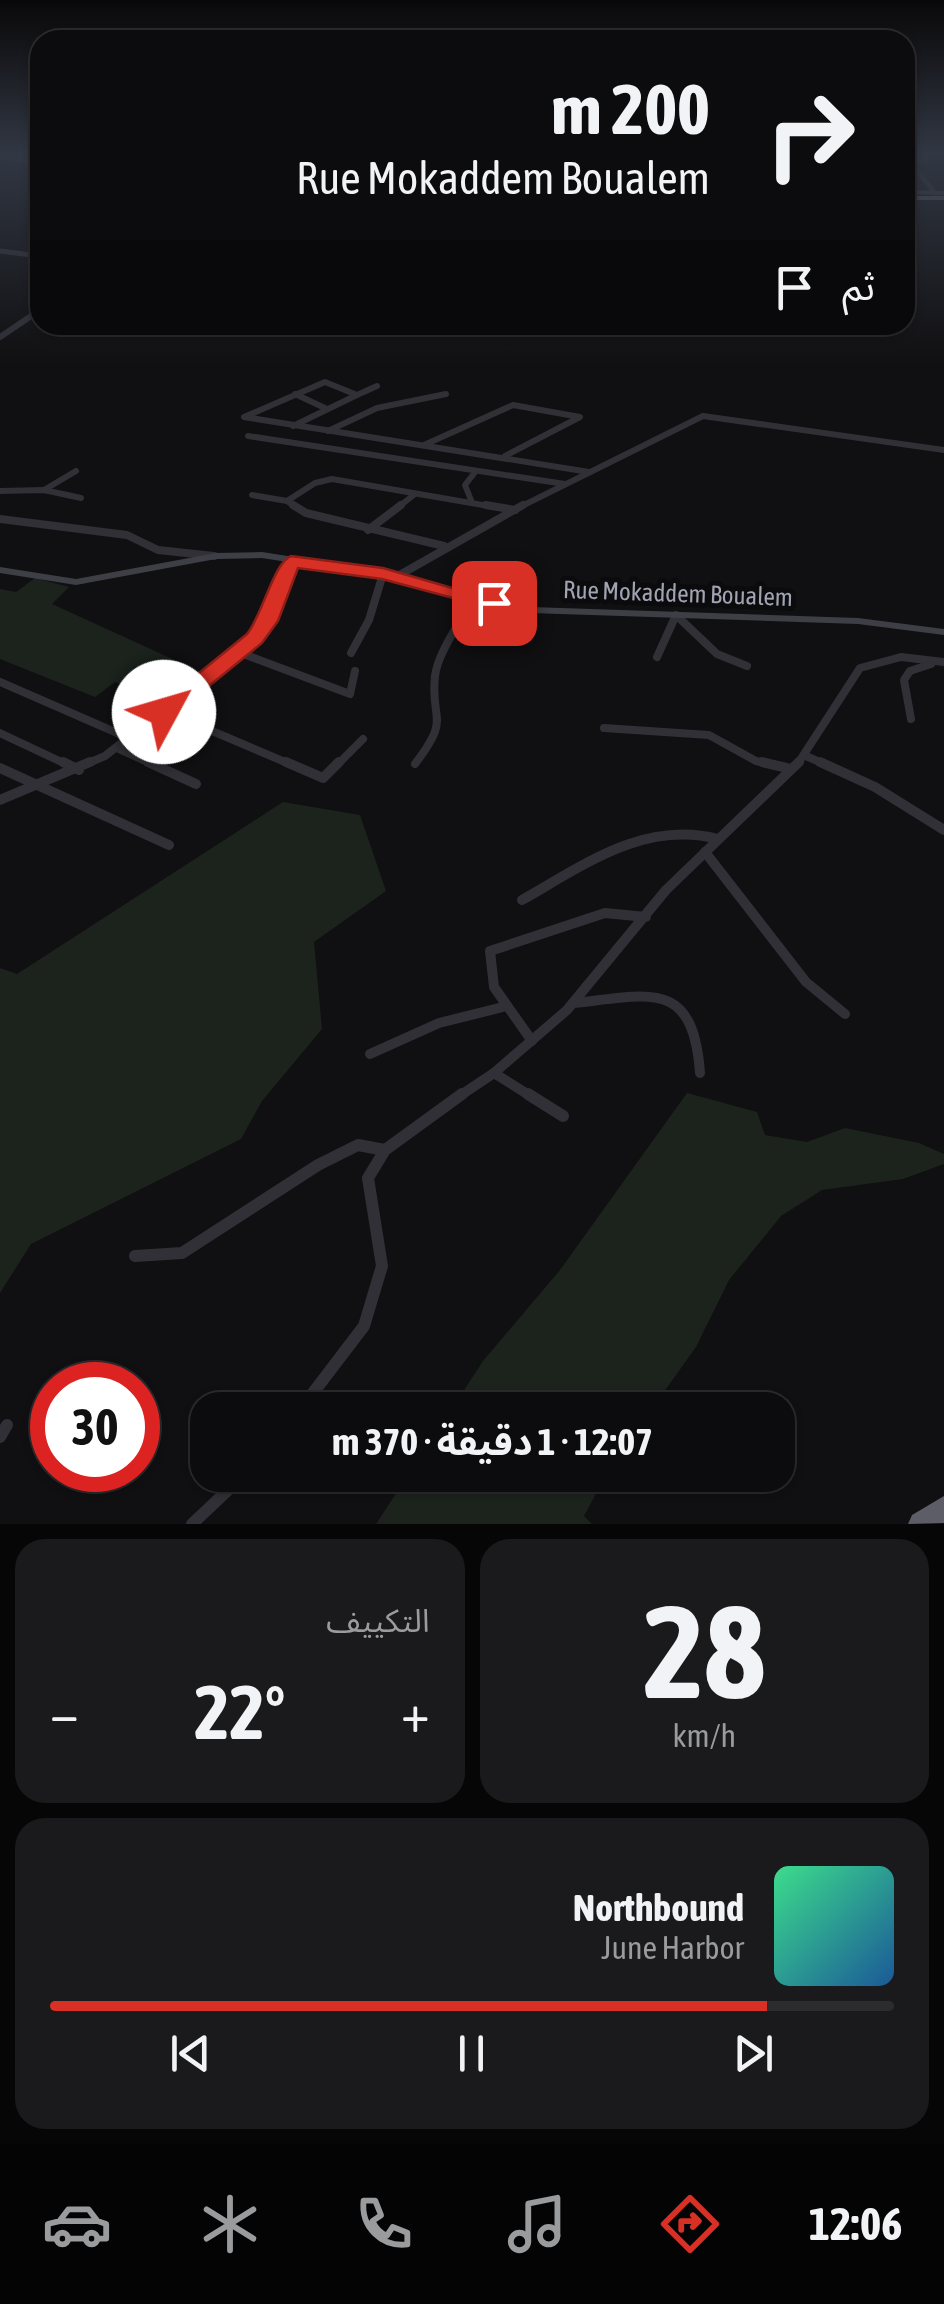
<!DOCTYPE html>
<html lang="ar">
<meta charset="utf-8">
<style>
body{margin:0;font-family:"Asap Condensed","Noto Sans Arabic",sans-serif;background:#1a191b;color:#f1f3f6;direction:rtl;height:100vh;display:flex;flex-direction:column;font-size:38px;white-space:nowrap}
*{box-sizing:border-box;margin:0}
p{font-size:32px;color:#9a9b9d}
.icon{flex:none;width:55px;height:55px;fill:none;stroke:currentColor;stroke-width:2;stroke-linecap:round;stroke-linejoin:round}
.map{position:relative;height:1524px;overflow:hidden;direction:ltr}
.details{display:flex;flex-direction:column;gap:15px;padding:15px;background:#070607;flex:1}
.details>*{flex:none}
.hud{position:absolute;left:30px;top:30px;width:885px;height:305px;border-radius:30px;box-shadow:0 2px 8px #0004,0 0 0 2px #2c2b2e;direction:rtl;background:#0c0b0d;color:#f1f3f6;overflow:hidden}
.speed{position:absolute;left:30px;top:1362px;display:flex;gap:20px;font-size:50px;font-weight:700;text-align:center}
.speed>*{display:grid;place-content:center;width:130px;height:130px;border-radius:50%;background:#0c0b0d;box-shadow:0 2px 8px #0004,0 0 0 2px #2c2b2e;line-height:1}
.speed .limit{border:15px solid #d22;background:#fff;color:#111}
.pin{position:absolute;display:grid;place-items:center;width:85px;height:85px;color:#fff;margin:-42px;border-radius:20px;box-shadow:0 5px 15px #0006}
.me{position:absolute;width:110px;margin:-55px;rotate:51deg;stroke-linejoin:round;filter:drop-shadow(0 0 8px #0008)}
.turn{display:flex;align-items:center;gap:35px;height:210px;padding:0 40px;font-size:45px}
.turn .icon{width:130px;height:130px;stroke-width:2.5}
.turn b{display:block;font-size:70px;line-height:85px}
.then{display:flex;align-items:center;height:95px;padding:0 40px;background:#0003;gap:20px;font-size:38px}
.big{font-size:75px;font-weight:700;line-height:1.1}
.details .tile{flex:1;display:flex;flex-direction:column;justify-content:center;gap:15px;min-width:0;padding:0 35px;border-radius:30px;background:#1a191b}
.details .dial{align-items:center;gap:0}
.dial b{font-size:130px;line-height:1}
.song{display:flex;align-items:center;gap:30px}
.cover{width:120px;height:120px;border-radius:15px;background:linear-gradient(135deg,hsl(150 70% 55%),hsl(210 70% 35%))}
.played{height:10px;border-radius:5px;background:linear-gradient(90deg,#d93025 85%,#2c2b2e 85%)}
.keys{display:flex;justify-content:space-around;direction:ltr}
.heat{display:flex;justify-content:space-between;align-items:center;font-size:55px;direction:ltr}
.details .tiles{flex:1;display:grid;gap:15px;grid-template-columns:1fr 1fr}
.tile:last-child{grid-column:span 2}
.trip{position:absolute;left:190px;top:1392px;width:605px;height:100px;border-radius:30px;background:#0c0b0d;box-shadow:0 2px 8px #0004,0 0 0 2px #2c2b2e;font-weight:700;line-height:100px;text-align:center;direction:rtl}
.tab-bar{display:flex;height:160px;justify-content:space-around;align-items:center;background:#050405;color:#9a9b9d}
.tab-bar .icon{width:70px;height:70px}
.tab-bar .on{color:#d93025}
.tab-bar b{font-size:45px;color:#f1f3f6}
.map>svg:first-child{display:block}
</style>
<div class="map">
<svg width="944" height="1524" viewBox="0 0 944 1524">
<rect width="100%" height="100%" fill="#100f11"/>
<g fill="#1c231d">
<path d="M 35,578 L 69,587 L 52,604 L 179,662 L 141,692 L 115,682 L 95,697 L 0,659 L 0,589 L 16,592 Z"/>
<path d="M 283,802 L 360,815 L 386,891 L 314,942 L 322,1029 L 262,1101 L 241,1139 L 31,1244 L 0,1293 L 0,968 L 17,974 Z"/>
<path d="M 687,1093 L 757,1112 L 765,1135 L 807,1142 L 845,1128 L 919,1143 L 944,1154 L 944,1164 L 903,1179 L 822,1190 L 781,1216 L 729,1280 L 696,1347 L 651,1410 L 451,1410 L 483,1361 L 560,1270 Z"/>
<path d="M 408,1475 L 606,1475 L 584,1516 L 592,1524 L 376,1524 Z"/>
</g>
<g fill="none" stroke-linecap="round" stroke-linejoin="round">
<g stroke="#303036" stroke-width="5">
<path d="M 926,152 L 926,158 L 913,165 L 935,193"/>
<path d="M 0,251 L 40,256"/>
</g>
<g stroke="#303036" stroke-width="6">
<path d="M 0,337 L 40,310"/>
<path d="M 377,386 L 357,395 L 325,382 L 244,417 L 589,472"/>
<path d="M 295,394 L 327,409"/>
<path d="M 293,426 L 357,395"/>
<path d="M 328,431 L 377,408 L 446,394"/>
<path d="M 248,436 L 565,484"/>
<path d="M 424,445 L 513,405 L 580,417 L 505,456"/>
<path d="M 44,490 L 76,471"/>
<path d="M 0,491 L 44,490 L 81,498"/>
<path d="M 252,495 L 287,501 L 315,483 L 332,479 L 500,508"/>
<path d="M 471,500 L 465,485 L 476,471"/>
<path d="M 287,501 L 297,508"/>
<path d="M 397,508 L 415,494"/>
<path d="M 518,508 L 703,416 L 944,450"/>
</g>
<g stroke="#303036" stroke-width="8">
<path d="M 293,505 L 306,513 L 444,546"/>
<path d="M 486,505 L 515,510"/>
<path d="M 0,519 L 127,535 L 158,550 L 214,556"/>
<path d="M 368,530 L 401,505"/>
<path d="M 396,577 L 523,505"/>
<path d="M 238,652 L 350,694 L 355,671"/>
<path d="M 351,653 L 369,620 L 383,574"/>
<path d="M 657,657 L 676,615 L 717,654 L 747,666"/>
<path d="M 0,682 L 131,739"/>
<path d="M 165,711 L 292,765"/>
<path d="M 911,719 L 904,680 L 910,671 L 931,664"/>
<path d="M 604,728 L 709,735 L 756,761 L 773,765"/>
<path d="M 0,733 L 68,765"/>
<path d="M 117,748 L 154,765"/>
<path d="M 806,756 L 826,765"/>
<path d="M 415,764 C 452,715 430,723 435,676 C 438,651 463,619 474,597"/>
<path d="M 84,765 L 105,756 L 254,638 L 268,621 L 291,561"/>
<path d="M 337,765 L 363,739"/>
<path d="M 797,765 L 860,668 L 901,657 L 944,662"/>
</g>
<g stroke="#303036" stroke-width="10">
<path d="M 63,762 L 79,770"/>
<path d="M 148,762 L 196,784"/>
<path d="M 286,762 L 323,778 L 339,762"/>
<path d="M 762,762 L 791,769"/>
<path d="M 820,762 L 875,787 L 944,830"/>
<path d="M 0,768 L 169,845"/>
<path d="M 0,800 L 90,762"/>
<path d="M 705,852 L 806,982 L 845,1014"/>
<path d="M 522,900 C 584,865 644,820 718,839"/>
<path d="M 574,1003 C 650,995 693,978 700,1073"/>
<path d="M 532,1041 L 494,987 L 490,951 L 605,913 L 646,917"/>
<path d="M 370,1054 L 439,1023 L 503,1007"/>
<path d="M 494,1073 L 532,1097"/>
<path d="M 458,1097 L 494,1073 L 567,1010 L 666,890 L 799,762"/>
</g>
<g stroke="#303036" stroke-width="12">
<path d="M 528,1094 L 563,1116"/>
<path d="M 135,1256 L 182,1253 L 318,1165 L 358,1145 L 385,1150"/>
<path d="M 300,1410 L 364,1326 L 382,1266 L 368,1178 L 385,1150 L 462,1094"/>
<path d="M 0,1437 L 7,1425"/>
<path d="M 192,1524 L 244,1475"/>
</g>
<g fill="#3e3f46" fill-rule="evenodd">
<path d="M 0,155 L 40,161 L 40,165 L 0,159 Z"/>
<path d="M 905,190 L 944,191 L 944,195 L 905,194 Z"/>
<path d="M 262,552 L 383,571 L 531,607 L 858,618 L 944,629 L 944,635 L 858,624 L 531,613 L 383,577 L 262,558 L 216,559 L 76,585 L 0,573 L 0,567 L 76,579 L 216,553 Z"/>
</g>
<g fill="#5c5d67" fill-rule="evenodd">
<rect x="905" y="196" width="39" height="4"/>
<path d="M 944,1496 L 944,1523 L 908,1524 L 912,1515 Z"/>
</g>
</g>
<linearGradient id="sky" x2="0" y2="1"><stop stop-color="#090809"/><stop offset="0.42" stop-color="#313743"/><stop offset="1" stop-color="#313743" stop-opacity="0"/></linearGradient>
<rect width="944" height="366" fill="url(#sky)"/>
<path fill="#d93025" stroke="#8d1f18" stroke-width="2.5" d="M 291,556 L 383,568 L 504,603 L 494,609 L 382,579 L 298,568 L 278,621 L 262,643 L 172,716 L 157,716 L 157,707 L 247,634 C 262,616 274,562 291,556 Z"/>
<g text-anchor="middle" stroke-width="10" stroke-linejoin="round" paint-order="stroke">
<g font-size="25" fill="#a0a3b2" stroke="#0b0a0c">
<text transform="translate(678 593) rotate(2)" y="9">Rue Mokaddem Boualem</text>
</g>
</g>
</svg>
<div class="speed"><div class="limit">30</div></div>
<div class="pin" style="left:494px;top:603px;background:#d93025"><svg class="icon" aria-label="arrive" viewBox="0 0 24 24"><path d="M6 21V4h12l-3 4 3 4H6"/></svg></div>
<svg class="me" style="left:164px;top:712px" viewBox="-20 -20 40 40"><circle r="19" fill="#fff"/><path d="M0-13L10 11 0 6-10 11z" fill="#d93025"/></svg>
<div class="trip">12:07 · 1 دقيقة · 370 m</div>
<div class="hud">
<div class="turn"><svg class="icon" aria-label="right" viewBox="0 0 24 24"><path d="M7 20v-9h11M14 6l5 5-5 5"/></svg><div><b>200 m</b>Rue Mokaddem Boualem</div></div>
<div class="then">ثم<svg class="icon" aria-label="arrive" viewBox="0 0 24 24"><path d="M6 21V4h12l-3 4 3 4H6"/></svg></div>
</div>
</div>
<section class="details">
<div class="tiles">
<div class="tile dial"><b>28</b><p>km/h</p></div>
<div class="tile"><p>التكييف</p>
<div class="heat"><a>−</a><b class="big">22°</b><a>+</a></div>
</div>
<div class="tile">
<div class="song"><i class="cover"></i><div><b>Northbound</b><p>June Harbor</p></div></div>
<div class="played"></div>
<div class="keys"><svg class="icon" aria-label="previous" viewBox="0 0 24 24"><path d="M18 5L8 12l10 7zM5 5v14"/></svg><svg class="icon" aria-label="pause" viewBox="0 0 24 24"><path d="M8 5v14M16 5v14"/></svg><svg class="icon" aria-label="next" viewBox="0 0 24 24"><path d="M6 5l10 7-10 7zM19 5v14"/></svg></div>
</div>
</div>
</section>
<nav class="tab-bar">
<b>12:06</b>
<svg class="icon on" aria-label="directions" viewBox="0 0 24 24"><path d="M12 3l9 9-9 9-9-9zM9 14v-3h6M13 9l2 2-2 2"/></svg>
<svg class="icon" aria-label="music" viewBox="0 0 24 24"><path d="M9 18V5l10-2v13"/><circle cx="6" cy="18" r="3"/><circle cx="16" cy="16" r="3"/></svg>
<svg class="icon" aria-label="phone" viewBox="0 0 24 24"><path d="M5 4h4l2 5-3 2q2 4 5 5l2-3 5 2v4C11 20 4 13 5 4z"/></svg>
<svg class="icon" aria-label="climate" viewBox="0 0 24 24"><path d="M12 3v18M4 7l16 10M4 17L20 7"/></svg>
<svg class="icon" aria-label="car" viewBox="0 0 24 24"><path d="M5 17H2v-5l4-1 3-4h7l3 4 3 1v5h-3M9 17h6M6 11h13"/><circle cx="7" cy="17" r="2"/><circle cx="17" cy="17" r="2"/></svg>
</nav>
